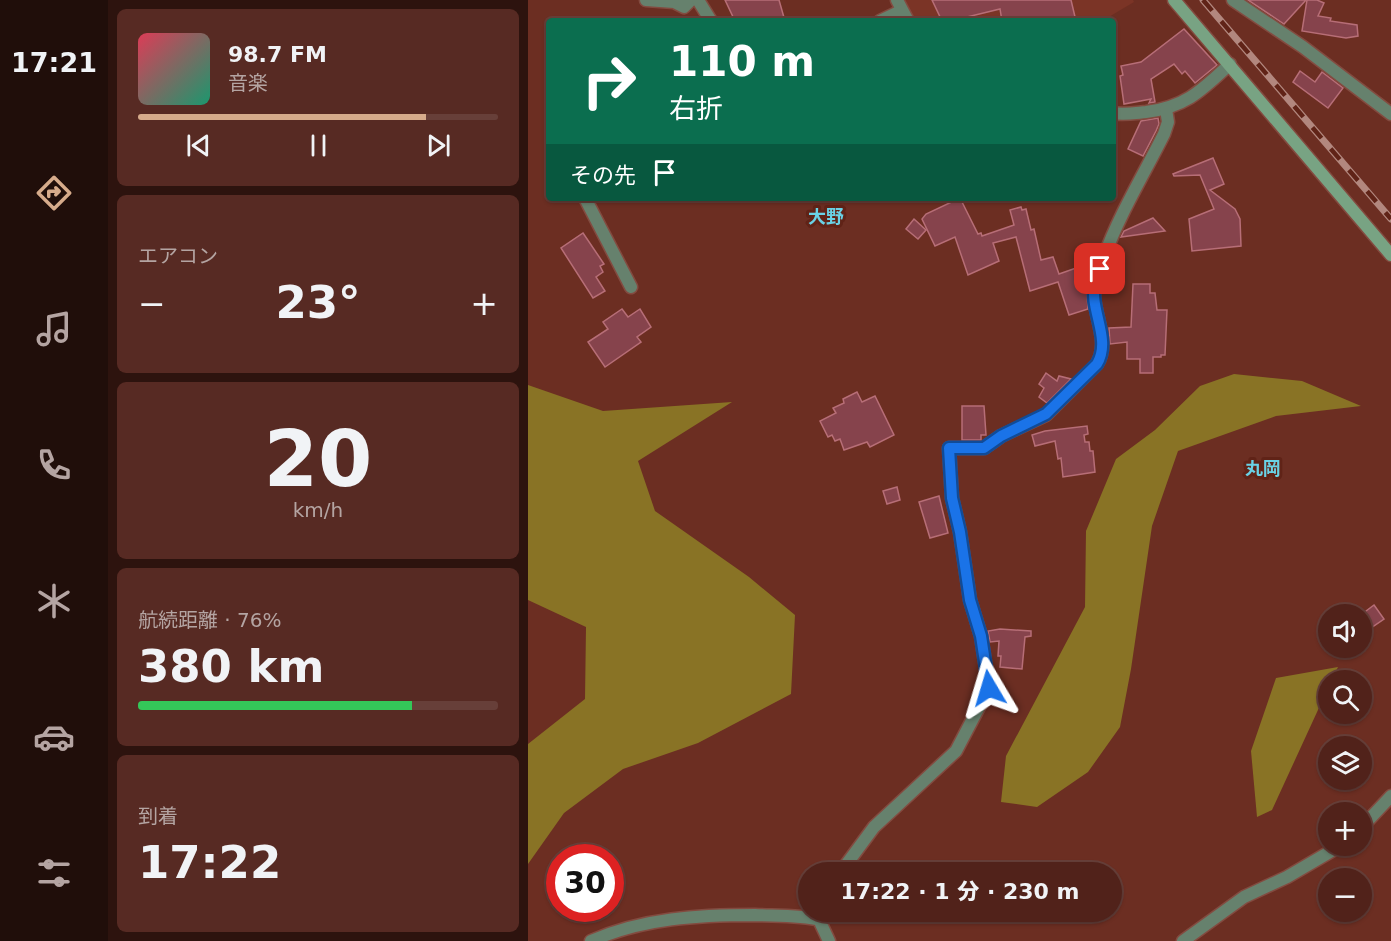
<!DOCTYPE html>
<html lang="ja">
<meta charset="utf-8">
<style>
body{margin:0;font-family:"DejaVu Sans","Noto Sans JP",sans-serif;background:#572a23;color:#f1f3f6;height:100vh;display:flex;flex-direction:column;font-size:22px;white-space:nowrap}
*{box-sizing:border-box;margin:0}
p{font-size:20px;color:#b4a4a2}
.icon{flex:none;width:33px;height:33px;fill:none;stroke:currentColor;stroke-width:2;stroke-linecap:round;stroke-linejoin:round}
.map{position:relative;flex:1;overflow:hidden}
.panel{display:flex;flex-direction:column;gap:9px;padding:9px;background:#2d130e;width:420px}
.panel>*{flex:none}
.hud{position:absolute;left:18px;top:18px;width:570px;height:183px;border-radius:6px;box-shadow:0 2px 4px #0004,0 0 0 2px #673f39;background:#0b6e4f;color:#fff;overflow:hidden}
.controls{position:absolute;left:790px;top:604px;display:grid;gap:12px}
.controls a{display:grid;place-items:center;width:54px;height:54px;border-radius:50%;background:#51221a;box-shadow:0 2px 4px #0004,0 0 0 2px #673f39;font-size:30px}
.speed{position:absolute;left:18px;top:844px;display:flex;gap:12px;font-size:30px;font-weight:700;text-align:center}
.speed>*{display:grid;place-content:center;width:78px;height:78px;border-radius:50%;background:#51221a;box-shadow:0 2px 4px #0004,0 0 0 2px #673f39;line-height:1}
.speed .limit{border:9px solid #d22;background:#fff;color:#111}
.pin{position:absolute;display:grid;place-items:center;width:51px;height:51px;color:#fff;margin:-26px;border-radius:12px;box-shadow:0 3px 9px #0006}
.me{position:absolute;width:66px;margin:-33px;rotate:353deg;stroke-linejoin:round;filter:drop-shadow(0 0 4px #0008)}
.turn{display:flex;align-items:center;gap:21px;height:126px;padding:0 24px;font-size:27px}
.turn .icon{width:78px;height:78px;stroke-width:2.5}
.turn b{display:block;font-size:42px;line-height:51px}
.then{display:flex;align-items:center;height:57px;padding:0 24px;background:#0003;gap:12px;font-size:22px}
.big{font-size:45px;font-weight:800;line-height:1.1}
.panel .widget{flex:1;display:flex;flex-direction:column;justify-content:center;gap:9px;min-width:0;padding:0 21px;border-radius:9px;background:#572a23}
.panel .dial{align-items:center;gap:0}
.dial b{font-size:78px;line-height:1}
.song{display:flex;align-items:center;gap:18px}
.cover{width:72px;height:72px;border-radius:9px;background:linear-gradient(135deg,hsl(350 70% 55%),hsl(160 70% 35%))}
.played{height:6px;border-radius:3px;background:linear-gradient(90deg,#d6ab8b 80%,#673f39 80%)}
.keys{display:flex;justify-content:space-around;direction:ltr}
.heat{display:flex;justify-content:space-between;align-items:center;font-size:33px;direction:ltr}
.charge{height:9px;border-radius:4px;background:linear-gradient(90deg,#34c759 76%,#673f39 0)}
.trip{position:absolute;left:270px;top:862px;width:324px;height:60px;border-radius:30px;background:#51221a;box-shadow:0 2px 4px #0004,0 0 0 2px #673f39;font-weight:800;line-height:60px;text-align:center}
main{display:flex;flex:1;min-height:0}
.menu{display:flex;flex-direction:column;width:108px;justify-content:space-around;align-items:center;background:#200e0a;color:#b4a4a2}
.menu .icon{width:42px;height:42px}
.menu .current{color:#d6ab8b}
.menu b{font-size:27px;color:#f1f3f6}
.map>svg:first-child{display:block}
</style>
<main>
<nav class="menu">
<b>17:21</b>
<svg class="icon current" aria-label="directions" viewBox="0 0 24 24"><path d="M12 3l9 9-9 9-9-9zM9 14v-3h6M13 9l2 2-2 2"/></svg>
<svg class="icon" aria-label="music" viewBox="0 0 24 24"><path d="M9 18V5l10-2v13"/><circle cx="6" cy="18" r="3"/><circle cx="16" cy="16" r="3"/></svg>
<svg class="icon" aria-label="phone" viewBox="0 0 24 24"><path d="M5 4h4l2 5-3 2q2 4 5 5l2-3 5 2v4C11 20 4 13 5 4z"/></svg>
<svg class="icon" aria-label="climate" viewBox="0 0 24 24"><path d="M12 3v18M4 7l16 10M4 17L20 7"/></svg>
<svg class="icon" aria-label="car" viewBox="0 0 24 24"><path d="M5 17H2v-5l4-1 3-4h7l3 4 3 1v5h-3M9 17h6M6 11h13"/><circle cx="7" cy="17" r="2"/><circle cx="17" cy="17" r="2"/></svg>
<svg class="icon" aria-label="filters" viewBox="0 0 24 24"><path d="M4 7h16M4 17h16"/><circle cx="9" cy="7" r="2"/><circle cx="15" cy="17" r="2"/></svg>
</nav>
<section class="panel">
<div class="widget">
<div class="song"><i class="cover"></i><div><b>98.7 FM</b><p>音楽</p></div></div>
<div class="played"></div>
<div class="keys"><svg class="icon" aria-label="previous" viewBox="0 0 24 24"><path d="M18 5L8 12l10 7zM5 5v14"/></svg><svg class="icon" aria-label="pause" viewBox="0 0 24 24"><path d="M8 5v14M16 5v14"/></svg><svg class="icon" aria-label="next" viewBox="0 0 24 24"><path d="M6 5l10 7-10 7zM19 5v14"/></svg></div>
</div>
<div class="widget"><p>エアコン</p>
<div class="heat"><a>−</a><b class="big">23°</b><a>+</a></div>
</div>
<div class="widget dial"><b>20</b><p>km/h</p></div>
<div class="widget"><p>航続距離 · 76%</p><b class="big">380 km</b><div class="charge"></div></div>
<div class="widget"><p>到着</p><b class="big">17:22</b></div>
</section>
<div class="map">
<svg width="863" height="941" viewBox="0 0 863 941">
<rect width="100%" height="100%" fill="#6c2e22"/>
<path fill="#7b3426" d="M 374,0 L 605,0 L 606,2 L 574,21 L 386,21 Z"/>
<g fill="#897325">
<path d="M 706,374 L 774,381 L 833,406 L 748,416 L 650,451 L 624,526 L 603,669 L 592,727 L 560,772 L 509,807 L 473,802 L 478,756 L 557,607 L 558,531 L 588,459 L 627,430 L 672,386 Z"/>
<path d="M 0,385 L 75,411 L 204,402 L 110,461 L 127,511 L 221,577 L 267,615 L 263,694 L 170,743 L 95,769 L 36,813 L 0,864 L 0,744 L 57,699 L 58,627 L 0,600 Z"/>
<path d="M 810,667 L 803,681 L 801,681 L 801,686 L 744,810 L 729,817 L 723,751 L 748,678 Z"/>
</g>
<g fill="#86434c" stroke="#b76e77" stroke-width="1.5">
<path d="M 197,0 L 251,0 L 257,21 L 207,21 Z"/>
<path d="M 404,0 L 543,0 L 548,21 L 474,21 L 472,9 L 439,17 L 441,21 L 414,21 Z"/>
<path d="M 720,0 L 778,0 L 756,24 Z"/>
<path d="M 779,0 L 789,0 L 796,3 L 790,16 L 803,18 L 802,21 L 829,25 L 830,36 L 818,38 L 774,31 Z"/>
<path d="M 656,29 L 689,65 L 667,83 L 657,71 L 654,74 L 646,64 L 623,79 L 627,102 L 621,103 L 623,99 L 596,104 L 592,76 L 595,75 L 593,66 L 613,62 Z"/>
<path d="M 772,71 L 787,82 L 794,72 L 815,88 L 800,108 L 765,82 Z"/>
<path d="M 630,118 L 631,124 L 628,131 L 615,156 L 600,149 L 613,121 Z"/>
<path d="M 685,158 L 696,184 L 682,190 L 707,209 L 712,219 L 713,246 L 664,251 L 661,219 L 686,209 L 672,175 L 646,176 L 645,174 Z"/>
<path d="M 432,198 L 450,234 L 453,233 L 454,236 L 486,225 L 482,210 L 493,207 L 494,210 L 498,209 L 503,230 L 506,229 L 513,260 L 525,257 L 531,274 L 551,267 L 554,276 L 558,275 L 560,309 L 541,315 L 530,282 L 502,291 L 488,237 L 465,243 L 471,261 L 440,275 L 427,237 L 407,246 L 394,219 L 398,214 Z"/>
<path d="M 625,218 L 637,231 L 593,237 L 596,231 Z"/>
<path d="M 386,219 L 398,230 L 390,239 L 378,229 Z"/>
<path d="M 55,233 L 76,264 L 72,266 L 75,272 L 68,277 L 77,291 L 65,298 L 33,248 Z"/>
<path d="M 605,284 L 622,284 L 622,293 L 627,293 L 629,310 L 639,310 L 637,355 L 633,355 L 633,357 L 625,357 L 625,373 L 612,373 L 612,359 L 599,359 L 599,342 L 582,344 L 581,328 L 603,327 Z"/>
<path d="M 94,309 L 100,317 L 112,309 L 123,327 L 109,337 L 113,342 L 77,367 L 60,342 L 80,329 L 75,322 Z"/>
<path d="M 518,373 L 529,381 L 531,376 L 543,379 L 519,403 L 511,397 L 516,388 L 511,384 Z"/>
<path d="M 329,392 L 334,402 L 347,396 L 366,435 L 342,447 L 339,442 L 316,450 L 312,439 L 307,441 L 304,435 L 300,437 L 292,421 L 308,413 L 305,408 L 316,403 L 315,399 Z"/>
<path d="M 434,406 L 456,406 L 458,435 L 453,435 L 453,440 L 434,440 Z"/>
<path d="M 559,426 L 560,434 L 556,435 L 557,442 L 561,442 L 562,451 L 565,451 L 567,472 L 535,477 L 533,458 L 530,459 L 527,441 L 507,446 L 504,435 L 517,431 Z"/>
<path d="M 369,487 L 372,500 L 359,504 L 355,491 Z"/>
<path d="M 411,496 L 420,533 L 402,538 L 391,502 Z"/>
<path d="M 846,605 L 856,619 L 834,634 L 834,614 Z"/>
<path d="M 472,629 L 503,631 L 503,636 L 497,637 L 494,669 L 472,667 L 473,656 L 470,656 L 471,641 L 462,642 L 460,631 Z"/>
</g>
<g fill="none" stroke-linecap="round" stroke-linejoin="round">
<g stroke="#834b40" stroke-width="15">
<g id="street">
<path d="M 118,0 L 146,2 L 156,7 L 163,0"/>
<path d="M 170,0 L 183,21"/>
<path d="M 369,0 L 380,21"/>
<path d="M 705,0 L 775,47 L 863,114"/>
<path d="M 352,21 L 373,11"/>
<path d="M 585,113 C 596,115 607,113 618,112 C 658,107 674,90 702,64"/>
<path d="M 57,198 L 103,287"/>
<path d="M 834,827 L 863,796"/>
<path d="M 312,873 L 346,827 L 428,751 L 461,688 L 453,636 L 442,600 L 432,532 L 424,498 L 421,448 L 456,448 L 473,436 L 518,415 L 569,364 C 584,339 561,310 567,283 C 569,275 573,266 576,257 C 591,215 616,174 636,134 L 640,122 L 638,109"/>
<path d="M 294,913 L 293,924 L 301,941"/>
<path d="M 63,941 C 115,918 171,915 227,915 C 249,916 272,915 293,920"/>
<path d="M 655,941 L 716,897 L 759,877 L 812,846"/>
</g>
</g>
<g stroke="#834b40" stroke-width="15">
<path id="secondary" d="M 646,0 L 863,255"/>
</g>
<use href="#street" stroke="#66816d" stroke-width="12"/>
<use href="#secondary" stroke="#78a383" stroke-width="12"/>
<g stroke="#b2877e" stroke-width="7">
<path id="rail" d="M 675,0 L 863,219"/>
</g>
<use href="#rail" stroke="#602317" stroke-width="4.5" stroke-dasharray="14" stroke-linecap="butt"/>
</g>
<g fill="none" stroke-linecap="round" stroke-linejoin="round">
<g stroke="#114b97" stroke-width="15">
<path id="route" d="M 461,688 L 453,636 L 442,600 L 432,532 L 424,498 L 421,448 L 456,448 L 473,436 L 518,414 L 569,364 C 584,339 561,310 567,283 C 568,279 570,274 572,269"/>
</g>
<use href="#route" stroke="#1a73e8" stroke-width="10"/>
</g>
<g text-anchor="middle" stroke-width="6" stroke-linejoin="round" paint-order="stroke">
<g font-size="18" font-weight="bold" fill="#6ad2e6" stroke="#602317">
<text x="298" y="223">大野</text>
<text x="735" y="475">丸岡</text>
</g>
</g>
</svg>
<div class="controls">
<a><svg class="icon" aria-label="sound" viewBox="0 0 24 24"><path d="M4 9h4l5-4v14l-5-4H4zM17 9q2 3 0 6"/></svg></a>
<a><svg class="icon" aria-label="search" viewBox="0 0 24 24"><circle cx="10" cy="10" r="6"/><path d="M15 15l6 6"/></svg></a>
<a><svg class="icon" aria-label="layers" viewBox="0 0 24 24"><path d="M12 4l9 5-9 5-9-5zM3 14l9 5 9-5"/></svg></a>
<a>+</a>
<a>−</a>
</div>
<div class="speed"><div class="limit">30</div></div>
<div class="pin" style="left:572px;top:269px;background:#d93025"><svg class="icon" aria-label="arrive" viewBox="0 0 24 24"><path d="M6 21V4h12l-3 4 3 4H6"/></svg></div>
<svg class="me" style="left:461px;top:688px" viewBox="-20 -20 40 40"><path d="M0-17L14 15 0 8-14 15z" fill="#1a73e8" stroke="#fff" stroke-width="4"/></svg>
<div class="trip">17:22 · 1 分 · 230 m</div>
<div class="hud">
<div class="turn"><svg class="icon" aria-label="right" viewBox="0 0 24 24"><path d="M7 20v-9h11M14 6l5 5-5 5"/></svg><div><b>110 m</b>右折</div></div>
<div class="then">その先<svg class="icon" aria-label="arrive" viewBox="0 0 24 24"><path d="M6 21V4h12l-3 4 3 4H6"/></svg></div>
</div>
</div>
</main>
